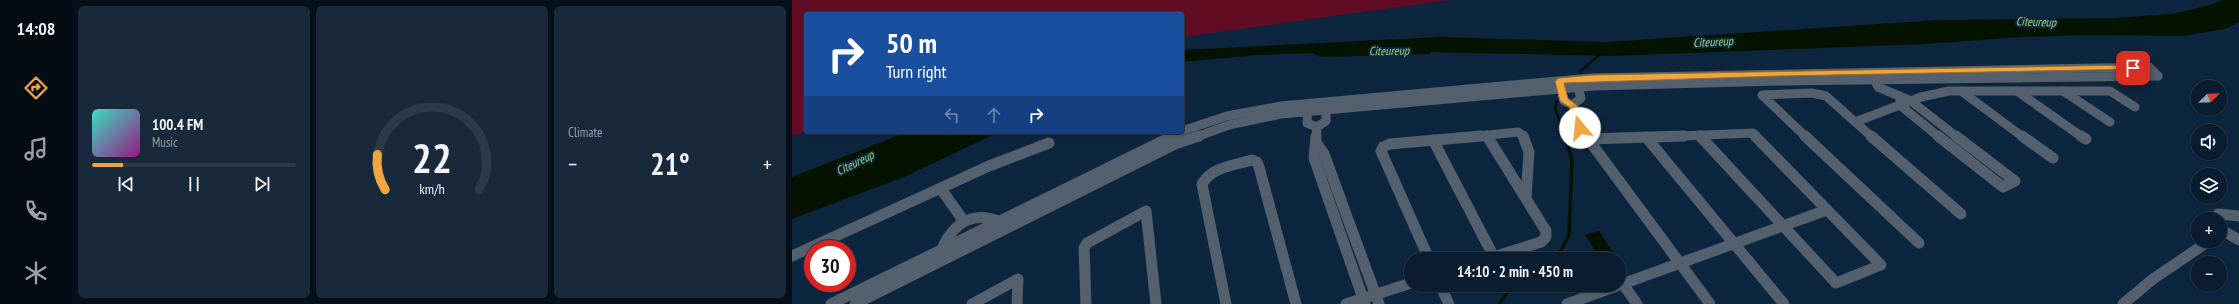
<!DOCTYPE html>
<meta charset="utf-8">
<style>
body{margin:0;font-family:"PT Sans Narrow",sans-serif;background:#18293c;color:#f1f3f6;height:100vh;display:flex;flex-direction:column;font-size:15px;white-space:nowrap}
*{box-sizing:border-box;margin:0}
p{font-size:13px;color:#99a1ab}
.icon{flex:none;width:22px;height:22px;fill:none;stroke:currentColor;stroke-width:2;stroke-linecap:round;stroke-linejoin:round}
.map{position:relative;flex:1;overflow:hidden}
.side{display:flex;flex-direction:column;gap:6px;padding:6px;background:#060f1a;width:720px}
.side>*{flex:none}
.banner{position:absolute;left:12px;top:12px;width:380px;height:122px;border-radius:4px;box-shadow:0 1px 3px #0004,0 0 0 1px #2a3a4c;background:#1a4fa0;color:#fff;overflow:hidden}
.needle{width:26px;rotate:67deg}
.fabs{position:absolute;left:1399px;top:80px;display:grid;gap:8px}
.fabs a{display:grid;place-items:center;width:36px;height:36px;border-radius:50%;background:#0a1c30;box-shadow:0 1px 3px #0004,0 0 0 1px #2a3a4c;font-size:20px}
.speed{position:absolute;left:12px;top:240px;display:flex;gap:8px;font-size:20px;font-weight:700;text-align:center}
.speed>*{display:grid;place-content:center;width:52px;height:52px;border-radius:50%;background:#0a1c30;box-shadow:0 1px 3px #0004,0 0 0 1px #2a3a4c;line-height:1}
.speed .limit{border:6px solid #d22;background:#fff;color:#111}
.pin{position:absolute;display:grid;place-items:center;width:34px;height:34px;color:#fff;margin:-17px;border-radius:8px;box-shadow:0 2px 6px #0006}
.me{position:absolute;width:44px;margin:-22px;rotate:343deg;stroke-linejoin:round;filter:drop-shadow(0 0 3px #0008)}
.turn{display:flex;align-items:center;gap:14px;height:84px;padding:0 16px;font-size:18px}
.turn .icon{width:52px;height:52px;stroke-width:2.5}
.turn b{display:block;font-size:28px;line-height:34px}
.lanes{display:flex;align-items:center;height:38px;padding:0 16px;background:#0003;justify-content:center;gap:20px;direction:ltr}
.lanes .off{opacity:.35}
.big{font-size:30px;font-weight:800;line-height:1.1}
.side .widget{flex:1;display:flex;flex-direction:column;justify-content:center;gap:6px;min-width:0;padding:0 14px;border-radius:6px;background:#18293c}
.side .dial{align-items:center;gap:0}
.dial svg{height:104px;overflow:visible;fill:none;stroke:#2a3a4c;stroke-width:7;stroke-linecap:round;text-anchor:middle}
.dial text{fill:#f1f3f6;stroke:none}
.song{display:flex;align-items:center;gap:12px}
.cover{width:48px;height:48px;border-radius:6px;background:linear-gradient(135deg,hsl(170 70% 55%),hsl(310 70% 35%))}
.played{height:4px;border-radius:2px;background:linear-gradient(90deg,#f0a63e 15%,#2a3a4c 15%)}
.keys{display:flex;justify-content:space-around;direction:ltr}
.heat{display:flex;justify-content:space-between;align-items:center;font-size:22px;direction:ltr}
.side .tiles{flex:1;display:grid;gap:6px;grid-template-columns:repeat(3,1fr)}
.trip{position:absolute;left:612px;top:252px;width:222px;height:40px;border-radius:20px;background:#0a1c30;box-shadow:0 1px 3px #0004,0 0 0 1px #2a3a4c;font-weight:800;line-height:40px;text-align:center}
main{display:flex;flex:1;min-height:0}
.tabs{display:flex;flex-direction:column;width:72px;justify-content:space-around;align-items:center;background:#040b13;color:#99a1ab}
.tabs .icon{width:28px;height:28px}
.tabs .on{color:#f0a63e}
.tabs b{font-size:18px;color:#f1f3f6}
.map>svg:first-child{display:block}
</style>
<main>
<nav class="tabs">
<b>14:08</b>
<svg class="icon on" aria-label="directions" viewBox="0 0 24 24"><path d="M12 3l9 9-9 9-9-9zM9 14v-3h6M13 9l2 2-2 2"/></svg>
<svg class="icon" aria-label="music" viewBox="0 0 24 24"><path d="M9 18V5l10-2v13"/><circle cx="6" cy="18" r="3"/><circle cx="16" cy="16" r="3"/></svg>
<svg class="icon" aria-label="phone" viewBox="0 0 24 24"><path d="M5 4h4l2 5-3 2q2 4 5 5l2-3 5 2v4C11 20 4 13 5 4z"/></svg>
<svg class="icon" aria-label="climate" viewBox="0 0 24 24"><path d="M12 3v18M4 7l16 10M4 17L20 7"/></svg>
</nav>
<section class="side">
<div class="tiles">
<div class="widget">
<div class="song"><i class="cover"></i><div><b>100.4 FM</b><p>Music</p></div></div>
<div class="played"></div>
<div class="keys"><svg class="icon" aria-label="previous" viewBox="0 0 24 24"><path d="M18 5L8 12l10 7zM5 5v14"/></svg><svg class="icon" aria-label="pause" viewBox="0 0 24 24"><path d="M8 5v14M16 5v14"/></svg><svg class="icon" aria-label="next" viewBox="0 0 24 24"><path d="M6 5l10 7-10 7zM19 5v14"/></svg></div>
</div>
<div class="widget dial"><svg viewBox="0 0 100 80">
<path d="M14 69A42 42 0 1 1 86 69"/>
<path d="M14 69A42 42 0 0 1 8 42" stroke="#f0a63e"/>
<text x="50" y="56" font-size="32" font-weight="700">22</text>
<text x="50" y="72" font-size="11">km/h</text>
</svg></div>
<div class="widget"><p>Climate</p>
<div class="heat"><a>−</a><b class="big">21°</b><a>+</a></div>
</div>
</div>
</section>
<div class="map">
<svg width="1447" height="304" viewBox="0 0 1447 304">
<rect width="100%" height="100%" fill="#0d2640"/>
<path fill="#620c24" d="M 0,0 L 657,0 L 390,37 L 390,14 L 14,14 L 14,131 L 0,136 Z"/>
<g fill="#061200">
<path d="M 1430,0 L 1447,0 L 1447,22 L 1433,29 L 1390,36 L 1297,35 L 1231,37 L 1133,44 L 822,56 L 586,51 L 466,55 L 390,62 L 390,50 L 647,37 L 816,42 L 1147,20 L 1322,18 L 1380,14 L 1418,5 Z"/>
<path d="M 115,132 L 207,132 L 112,177 L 0,219 L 0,177 Z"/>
<path d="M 807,231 L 824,257 L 808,259 L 793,235 Z"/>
</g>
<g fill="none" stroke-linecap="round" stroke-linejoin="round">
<g stroke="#061200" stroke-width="2.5">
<path d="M 788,72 L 809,53"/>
<path d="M 765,101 L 763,108 L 773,137"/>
</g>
<g stroke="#061200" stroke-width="3.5">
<path d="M 759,259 L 768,252 L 777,235 L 780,159 L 772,136"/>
<path d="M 707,304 L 721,285"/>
</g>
<path fill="#061200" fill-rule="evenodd" d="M 632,46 L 638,48 L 640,51 L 638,54 L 529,57 L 523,55 L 521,52 L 523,49 L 529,47 Z"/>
<g stroke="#54606d" stroke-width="9">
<path d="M 1081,77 L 1086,87 L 1119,101 L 1165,137"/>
<path d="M 768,83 L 772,101 L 781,105 L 788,128 L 794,137"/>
<path d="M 1169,91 L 1231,137"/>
<path d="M 1225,91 L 1290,137"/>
<path d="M 1271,91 L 1318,122"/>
<path d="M 1108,99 L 1109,106 L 1147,137"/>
<path d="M 516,105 L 515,123 L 525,127"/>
<path d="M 781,105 L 789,98 L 784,81"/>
<path d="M 1063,122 L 1129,97 L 1157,91 L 1318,91 L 1343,107"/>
<path d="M 525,127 L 534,121 L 534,104"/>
<path d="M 390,131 L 435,116 L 489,106 L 799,78 L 1357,67 L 1366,76"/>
<path d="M 695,135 L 696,137"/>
<path d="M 908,135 L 909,137"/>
<path d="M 379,137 L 388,132"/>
<path d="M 404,137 L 437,125 L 489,114 L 802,86 L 991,81 L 1366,76"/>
<path d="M 524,137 L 525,127"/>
<path d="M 678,137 L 726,132 L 732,137"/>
<path d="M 865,137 L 961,133 L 964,137"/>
<path d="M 1014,137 L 970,95 L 1020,93 L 1034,96 L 1080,137"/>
</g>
<g stroke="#54606d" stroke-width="11">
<path d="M 524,136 L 522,158 L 573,304"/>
<path d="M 731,136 L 737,152 L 734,198"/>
<path d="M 794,136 L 918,304"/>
<path d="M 908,136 L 1044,283 L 1089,265 L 963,136"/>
<path d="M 1013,136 L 1127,243"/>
<path d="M 1079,136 L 1169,214"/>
<path d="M 1146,136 L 1211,187 L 1223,181 L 1164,136"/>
<path d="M 1230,136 L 1261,158"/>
<path d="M 1289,136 L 1294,139"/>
<path d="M 854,137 L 992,304"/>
<path d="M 796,139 L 892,136"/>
<path d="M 641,140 L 702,257"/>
<path d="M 525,144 L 532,154 L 587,304"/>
<path d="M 149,189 L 171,220"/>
<path d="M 1423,219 L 1426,214 L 1447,216"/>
<path d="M 1428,229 L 1447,240"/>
<path d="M 150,249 C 161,224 180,211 206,221"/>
<path d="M 0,256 L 197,166 L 257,143"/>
<path d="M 637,259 L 589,151 L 591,147 L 598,144 L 689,136"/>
<path d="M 695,259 L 749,242 L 754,237 L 754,231 L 695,136"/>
<path d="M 831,284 L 845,304"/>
<path d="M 648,285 L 657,304"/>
<path d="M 39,304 L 381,136"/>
<path d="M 63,304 L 383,144 L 407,136"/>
<path d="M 180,304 L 226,279 L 225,304"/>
<path d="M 294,304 L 292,248 L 295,243 L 354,211 L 364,304"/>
<path d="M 434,304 L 410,184 C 420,167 443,165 460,160 L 465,162 L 467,167 L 504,304"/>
<path d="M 554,304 L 619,283"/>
<path d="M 775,304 L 1035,210"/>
<path d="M 1331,304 L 1361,279 L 1417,241"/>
</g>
</g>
<path fill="#f0a63e" stroke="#9c6c28" d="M 1341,65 L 1345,68 L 1344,69 L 987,76 L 772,83 L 776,99 L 785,105 L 792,128 L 788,131 L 784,128 L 777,107 L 768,101 L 763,81 L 767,78 L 800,75 Z"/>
<g text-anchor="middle" stroke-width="4" stroke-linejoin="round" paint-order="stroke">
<g font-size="12" font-style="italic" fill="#9dd469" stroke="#0d2640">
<text transform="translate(1244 22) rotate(2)" y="4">Citeureup</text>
<text transform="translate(921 42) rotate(-3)" y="4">Citeureup</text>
<text transform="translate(597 51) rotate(-1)" y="4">Citeureup</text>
<text transform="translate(63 163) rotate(-26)" y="4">Citeureup</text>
</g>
</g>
</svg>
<div class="fabs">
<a><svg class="needle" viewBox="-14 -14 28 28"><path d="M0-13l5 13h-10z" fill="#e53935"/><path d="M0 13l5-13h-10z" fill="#99a1ab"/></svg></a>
<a><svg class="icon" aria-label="sound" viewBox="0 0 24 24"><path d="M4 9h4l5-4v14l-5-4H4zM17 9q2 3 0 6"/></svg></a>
<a><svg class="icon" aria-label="layers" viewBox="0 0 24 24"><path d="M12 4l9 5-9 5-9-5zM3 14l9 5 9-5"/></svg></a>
<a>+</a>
<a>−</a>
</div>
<div class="speed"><div class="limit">30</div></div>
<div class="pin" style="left:1341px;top:68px;background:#d93025"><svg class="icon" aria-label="arrive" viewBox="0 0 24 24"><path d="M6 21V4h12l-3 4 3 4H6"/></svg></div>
<svg class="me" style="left:788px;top:128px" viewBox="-20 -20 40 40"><circle r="19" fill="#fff"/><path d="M0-13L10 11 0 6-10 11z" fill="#f0a63e"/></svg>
<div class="trip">14:10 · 2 min · 450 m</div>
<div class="banner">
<div class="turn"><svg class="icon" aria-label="right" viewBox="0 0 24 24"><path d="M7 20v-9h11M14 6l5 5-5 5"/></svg><div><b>50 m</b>Turn right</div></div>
<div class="lanes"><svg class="icon off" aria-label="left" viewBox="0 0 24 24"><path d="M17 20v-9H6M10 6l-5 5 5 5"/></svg><svg class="icon off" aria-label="ahead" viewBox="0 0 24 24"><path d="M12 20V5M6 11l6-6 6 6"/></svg><svg class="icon" aria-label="right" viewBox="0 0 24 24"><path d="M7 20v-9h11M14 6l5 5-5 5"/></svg></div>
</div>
</div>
</main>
